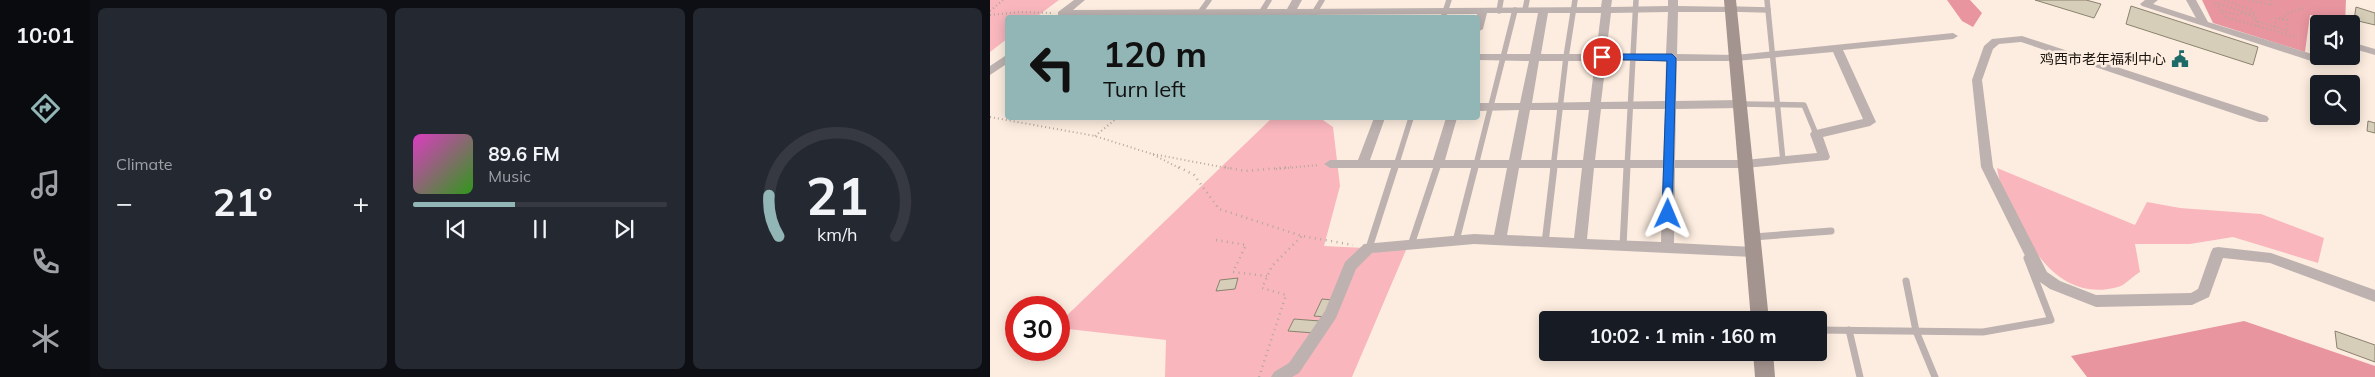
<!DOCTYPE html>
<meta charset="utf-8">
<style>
body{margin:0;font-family:Mulish,"Noto Sans SC",sans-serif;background:#242831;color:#f1f3f6;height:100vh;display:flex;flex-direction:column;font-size:19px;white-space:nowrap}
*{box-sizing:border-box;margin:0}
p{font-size:16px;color:#9ea1a6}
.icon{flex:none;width:28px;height:28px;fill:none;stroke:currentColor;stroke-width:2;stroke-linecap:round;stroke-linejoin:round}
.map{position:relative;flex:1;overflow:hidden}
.details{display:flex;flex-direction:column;gap:8px;padding:8px;background:#0d0f14;width:900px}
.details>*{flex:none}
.hud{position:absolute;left:15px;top:15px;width:475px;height:105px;border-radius:5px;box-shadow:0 2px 12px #0003;background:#92b5b6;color:#111;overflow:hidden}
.buttons{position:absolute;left:1320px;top:15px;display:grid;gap:10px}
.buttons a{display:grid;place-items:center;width:50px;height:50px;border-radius:5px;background:#171b24;box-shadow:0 2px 12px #0003;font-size:25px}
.speed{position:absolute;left:15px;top:296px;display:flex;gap:10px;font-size:25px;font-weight:700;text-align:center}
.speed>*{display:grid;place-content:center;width:65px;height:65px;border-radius:50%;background:#171b24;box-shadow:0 2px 12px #0003;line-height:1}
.speed .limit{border:8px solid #d22;background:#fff;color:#111}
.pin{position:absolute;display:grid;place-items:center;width:42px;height:42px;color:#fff;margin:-21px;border:2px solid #fff;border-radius:50%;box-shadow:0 1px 5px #0007}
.me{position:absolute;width:55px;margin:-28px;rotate:1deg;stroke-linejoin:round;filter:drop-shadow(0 0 4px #0008)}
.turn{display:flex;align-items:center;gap:18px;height:105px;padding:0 15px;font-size:22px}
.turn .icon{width:65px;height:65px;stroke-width:2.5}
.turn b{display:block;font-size:35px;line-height:42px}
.big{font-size:38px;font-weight:700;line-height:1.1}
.details .widget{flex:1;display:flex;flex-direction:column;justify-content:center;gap:8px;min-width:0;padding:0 18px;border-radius:8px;background:#242831}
.details .dial{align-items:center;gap:0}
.dial svg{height:130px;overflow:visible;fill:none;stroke:#363941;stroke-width:7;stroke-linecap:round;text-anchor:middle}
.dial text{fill:#f1f3f6;stroke:none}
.song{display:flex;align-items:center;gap:15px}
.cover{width:60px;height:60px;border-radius:8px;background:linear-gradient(135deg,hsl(310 70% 55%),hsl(110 70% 35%))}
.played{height:5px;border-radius:2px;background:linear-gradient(90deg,#92b5b6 40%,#363941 40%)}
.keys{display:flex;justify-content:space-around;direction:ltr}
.heat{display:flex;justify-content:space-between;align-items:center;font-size:28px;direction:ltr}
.details .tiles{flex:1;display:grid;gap:8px;grid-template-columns:repeat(3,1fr)}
.trip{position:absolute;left:549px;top:311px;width:288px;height:50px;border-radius:5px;background:#171b24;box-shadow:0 2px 12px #0003;font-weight:700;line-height:50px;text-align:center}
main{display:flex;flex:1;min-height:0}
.tabs{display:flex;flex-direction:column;width:90px;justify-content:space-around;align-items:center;background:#090b0e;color:#9ea1a6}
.tabs .icon{width:35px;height:35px}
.tabs .current{color:#92b5b6}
.tabs b{font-size:22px;color:#f1f3f6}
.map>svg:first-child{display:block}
</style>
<main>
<nav class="tabs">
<b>10:01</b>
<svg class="icon current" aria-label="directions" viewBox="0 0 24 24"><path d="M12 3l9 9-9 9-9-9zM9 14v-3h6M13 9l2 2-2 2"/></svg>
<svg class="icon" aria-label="music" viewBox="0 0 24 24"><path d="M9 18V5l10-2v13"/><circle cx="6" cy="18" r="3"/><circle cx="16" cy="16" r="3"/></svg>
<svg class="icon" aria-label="phone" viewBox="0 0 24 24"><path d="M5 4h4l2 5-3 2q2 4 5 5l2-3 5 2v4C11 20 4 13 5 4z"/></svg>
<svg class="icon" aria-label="climate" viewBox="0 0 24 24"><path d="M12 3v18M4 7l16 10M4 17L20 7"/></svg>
</nav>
<section class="details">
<div class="tiles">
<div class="widget"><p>Climate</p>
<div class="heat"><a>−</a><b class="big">21°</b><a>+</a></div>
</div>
<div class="widget">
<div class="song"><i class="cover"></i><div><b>89.6 FM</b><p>Music</p></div></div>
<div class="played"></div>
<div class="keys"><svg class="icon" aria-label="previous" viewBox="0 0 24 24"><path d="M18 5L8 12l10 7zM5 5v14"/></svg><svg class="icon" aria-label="pause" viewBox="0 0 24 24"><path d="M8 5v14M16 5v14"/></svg><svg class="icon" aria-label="next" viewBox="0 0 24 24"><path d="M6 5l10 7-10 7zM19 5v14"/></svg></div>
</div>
<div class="widget dial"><svg viewBox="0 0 100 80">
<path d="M14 69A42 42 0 1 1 86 69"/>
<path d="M14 69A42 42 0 0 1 8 44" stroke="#92b5b6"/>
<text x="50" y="56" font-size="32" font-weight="700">21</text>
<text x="50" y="72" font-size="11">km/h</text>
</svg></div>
</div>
</section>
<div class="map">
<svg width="1385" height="377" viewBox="0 0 1385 377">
<rect width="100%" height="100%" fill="#fdede0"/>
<g fill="#f9b6bd">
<path d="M 0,0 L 69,0 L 46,17 L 18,18 L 17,39 L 0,52 Z"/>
<path d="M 282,118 L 330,118 L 343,127 L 350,186 L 334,246 L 416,250 L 362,377 L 175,377 L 176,340 L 69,328 L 69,323 Z"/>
<path d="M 1007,168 L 1145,225 L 1157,202 L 1190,208 L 1271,214 L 1334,238 L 1328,263 L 1243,237 L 1200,244 L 1145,244 L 1150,272 C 1143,276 1135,285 1128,287 C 1077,301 1047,260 1027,221 C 1018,203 1010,188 1007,168 Z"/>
</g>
<g fill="#e8959f">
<path d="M 957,0 L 980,0 L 992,13 L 983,27 L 972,21 Z"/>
<path d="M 1212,0 L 1356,0 L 1355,23 L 1320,15 L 1315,52 L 1223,23 Z"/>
<path d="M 1254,321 L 1385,366 L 1385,377 L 1097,377 L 1081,356 Z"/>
</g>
<g fill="#d6ceb8" stroke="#8a826e">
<path d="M 1045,0 L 1096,0 L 1111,4 L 1104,18 Z"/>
<path d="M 1141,6 L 1268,47 L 1263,65 L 1136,24 Z"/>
<path d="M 1366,7 L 1385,13 L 1385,25 L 1364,20 Z"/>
<path d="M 1378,121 L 1385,123 L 1385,133 L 1377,131 Z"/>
<path d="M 248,278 L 245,289 L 226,291 L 230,280 Z"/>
<path d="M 332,299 L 343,300 L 336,317 L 324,316 Z"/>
<path d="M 304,319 L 330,321 L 324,333 L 298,331 Z"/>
<path d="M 1345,331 L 1385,345 L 1385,362 L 1347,348 Z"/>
</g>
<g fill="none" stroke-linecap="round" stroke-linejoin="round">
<g stroke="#b4a79c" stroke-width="2" stroke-dasharray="1 3" stroke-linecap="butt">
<path d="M 1234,0 L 1262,10 L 1265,15"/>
<path d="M 1259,0 L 1282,5 L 1281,0"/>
<path d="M 0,11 L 13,0"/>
<path d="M 1232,11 L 1247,15 L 1252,13 L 1260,15 L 1266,21 L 1298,31"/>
<path d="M 0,15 L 31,12 L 62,13"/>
<path d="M 1292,19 L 1298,13 L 1314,8"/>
<path d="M 1268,26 L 1265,15 L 1226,3 L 1235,17 L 1306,37"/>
<path d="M 1285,27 L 1286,18 L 1297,20 L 1298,32"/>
<path d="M 0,117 L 105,136 L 162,154 L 191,169"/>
<path d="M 105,136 L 127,118"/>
<path d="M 163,154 L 242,169"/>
<path d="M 286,169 L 329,165"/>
</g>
<g stroke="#b4a79c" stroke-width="2.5" stroke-dasharray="1 4.5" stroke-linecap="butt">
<path d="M 189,167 L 204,175 L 229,209 L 312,236 L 363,245"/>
<path d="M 235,167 L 255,171 L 301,167"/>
<path d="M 226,240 L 256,245 L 243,272 L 277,276"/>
<path d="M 269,377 L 296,295 L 272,288 L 282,266 L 312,236"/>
</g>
<g stroke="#bdb2af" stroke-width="5.5">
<path d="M 777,0 L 793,161"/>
<path d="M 741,9 L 778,10"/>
<path d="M 535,10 L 537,0"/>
<path d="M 509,11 L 511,0"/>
<path d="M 206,18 L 219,0"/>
<path d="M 268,18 L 279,0"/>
<path d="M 321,18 L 332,0"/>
<path d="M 453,18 L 459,0"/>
<path d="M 750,104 L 814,105 L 826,134"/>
<path d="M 405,169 L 421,118"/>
<path d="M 446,169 L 448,164"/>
<path d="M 485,169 L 525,10"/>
<path d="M 563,169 L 576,57 L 585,0"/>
<path d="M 637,169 L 646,0"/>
</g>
<g stroke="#bdb2af" stroke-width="7">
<path d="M 763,237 L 841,231"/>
<path d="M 466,241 L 485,167"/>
<path d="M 555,243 L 564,167"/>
<path d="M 421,245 L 447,167"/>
<path d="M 633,246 L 637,167"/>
<path d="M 379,248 L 405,167"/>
<path d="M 916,281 L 926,331 L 945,377"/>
<path d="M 828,330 L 993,332 L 1061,320 L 1037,258"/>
<path d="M 859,330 L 870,377"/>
</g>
<g fill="#bdb2af" fill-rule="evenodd">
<path d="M 84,0 L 95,0 L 83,10 L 297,9 L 302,0 L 312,0 L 307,9 L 611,7 L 612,0 L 622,0 L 621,7 L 678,6 L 678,0 L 688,0 L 688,6 L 745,7 L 746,9 L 741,12 L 688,12 L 687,54 L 746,55 L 963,33 L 968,36 L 963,39 L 853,50 L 886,122 L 880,126 L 833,137 L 840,157 L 838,160 L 755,168 L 685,168 L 684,243 L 763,247 L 768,248 L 770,252 L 768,256 L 763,257 L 484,244 L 382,253 L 366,269 L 346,318 L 309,373 L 302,377 L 281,377 L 284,372 L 299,363 L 335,311 L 355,262 L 374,244 L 484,234 L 504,235 L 517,168 L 340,168 L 334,164 L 340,160 L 368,160 L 384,118 L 395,118 L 380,160 L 443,160 L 456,118 L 467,118 L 455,160 L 519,160 L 529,110 L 488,111 L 488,103 L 530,103 L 539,61 L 488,60 L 488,54 L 540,54 L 548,13 L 497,13 L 493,29 L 488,32 L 487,14 L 304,15 L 302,18 L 292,18 L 294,15 L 68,16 L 68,12 ZM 678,12 L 676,54 L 616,54 L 621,13 ZM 558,13 L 611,13 L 606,54 L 551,54 ZM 843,52 L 873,119 L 822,131 L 820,134 L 827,153 L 755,160 L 685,160 L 686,109 L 750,108 L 756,104 L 750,100 L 686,101 L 687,61 L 746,61 ZM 549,61 L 605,61 L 600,102 L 542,103 ZM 616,61 L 676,61 L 675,101 L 611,102 ZM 611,109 L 675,109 L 673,160 L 605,160 ZM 540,110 L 599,110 L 593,160 L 531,160 ZM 529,168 L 592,168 L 584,238 L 517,235 ZM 604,168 L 673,168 L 671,242 L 597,239 Z"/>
<path d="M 1155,0 L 1168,0 L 1163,4 L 1206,18 L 1196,0 L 1206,0 L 1218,22 L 1322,54 L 1329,53 L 1329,56 L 1334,56 L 1322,61 L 1318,60 L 1152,6 L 1150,4 Z"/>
<path d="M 1032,36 L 1277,116 L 1279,119 L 1277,122 L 1269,122 L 1031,42 L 1009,44 L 1003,49 L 992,80 L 1003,167 L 1057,272 L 1070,281 L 1106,295 L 1201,293 L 1208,289 L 1221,252 L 1223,248 L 1228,247 L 1281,253 L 1385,290 L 1385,302 L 1280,263 L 1233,258 L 1219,297 L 1202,305 L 1106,307 L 1060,289 L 1047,280 L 991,167 L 982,80 L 994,46 L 1002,39 Z"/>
<path d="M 1361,42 L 1385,49 L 1385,55 L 1361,48 Z"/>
<path d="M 18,54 L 18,63 L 0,75 L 0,66 Z"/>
</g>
<g fill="#a4948f" fill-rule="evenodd">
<path d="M 734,0 L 746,0 L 779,320 L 761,320 Z"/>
<path d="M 763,352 L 783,352 L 785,377 L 765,377 Z"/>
</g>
</g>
<path fill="#1a73e8" stroke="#114b97" d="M 612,54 L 682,54 L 686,58 L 682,218 L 674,218 L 672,214 L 677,61 L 608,59 L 607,57 Z"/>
<defs>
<g id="civic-bare" transform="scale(1.35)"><path d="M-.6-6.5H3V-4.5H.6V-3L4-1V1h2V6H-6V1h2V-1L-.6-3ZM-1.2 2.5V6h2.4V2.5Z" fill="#1d6a68" stroke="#fdede0" stroke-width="2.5" paint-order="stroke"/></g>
</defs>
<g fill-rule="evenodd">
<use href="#civic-bare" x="1190" y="59"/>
</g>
<g text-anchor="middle" stroke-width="5" stroke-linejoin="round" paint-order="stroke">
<g font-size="14" fill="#1a140e" stroke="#fdede0" text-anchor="end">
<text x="1176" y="64">鸡西市老年福利中心</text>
</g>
</g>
</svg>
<div class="buttons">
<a><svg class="icon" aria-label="sound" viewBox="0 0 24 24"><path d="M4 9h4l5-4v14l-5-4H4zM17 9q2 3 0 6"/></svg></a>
<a><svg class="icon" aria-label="search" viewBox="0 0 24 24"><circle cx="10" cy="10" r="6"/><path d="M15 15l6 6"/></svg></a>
</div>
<div class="speed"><div class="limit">30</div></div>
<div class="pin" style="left:612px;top:57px;background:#d93025"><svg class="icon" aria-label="arrive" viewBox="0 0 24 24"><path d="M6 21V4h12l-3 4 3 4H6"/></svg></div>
<svg class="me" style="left:678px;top:214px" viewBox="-20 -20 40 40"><path d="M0-17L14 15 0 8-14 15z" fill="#1a73e8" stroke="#fff" stroke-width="4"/></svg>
<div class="trip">10:02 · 1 min · 160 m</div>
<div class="hud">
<div class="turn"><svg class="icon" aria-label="left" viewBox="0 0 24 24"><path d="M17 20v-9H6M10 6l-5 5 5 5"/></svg><div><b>120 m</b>Turn left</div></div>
</div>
</div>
</main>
